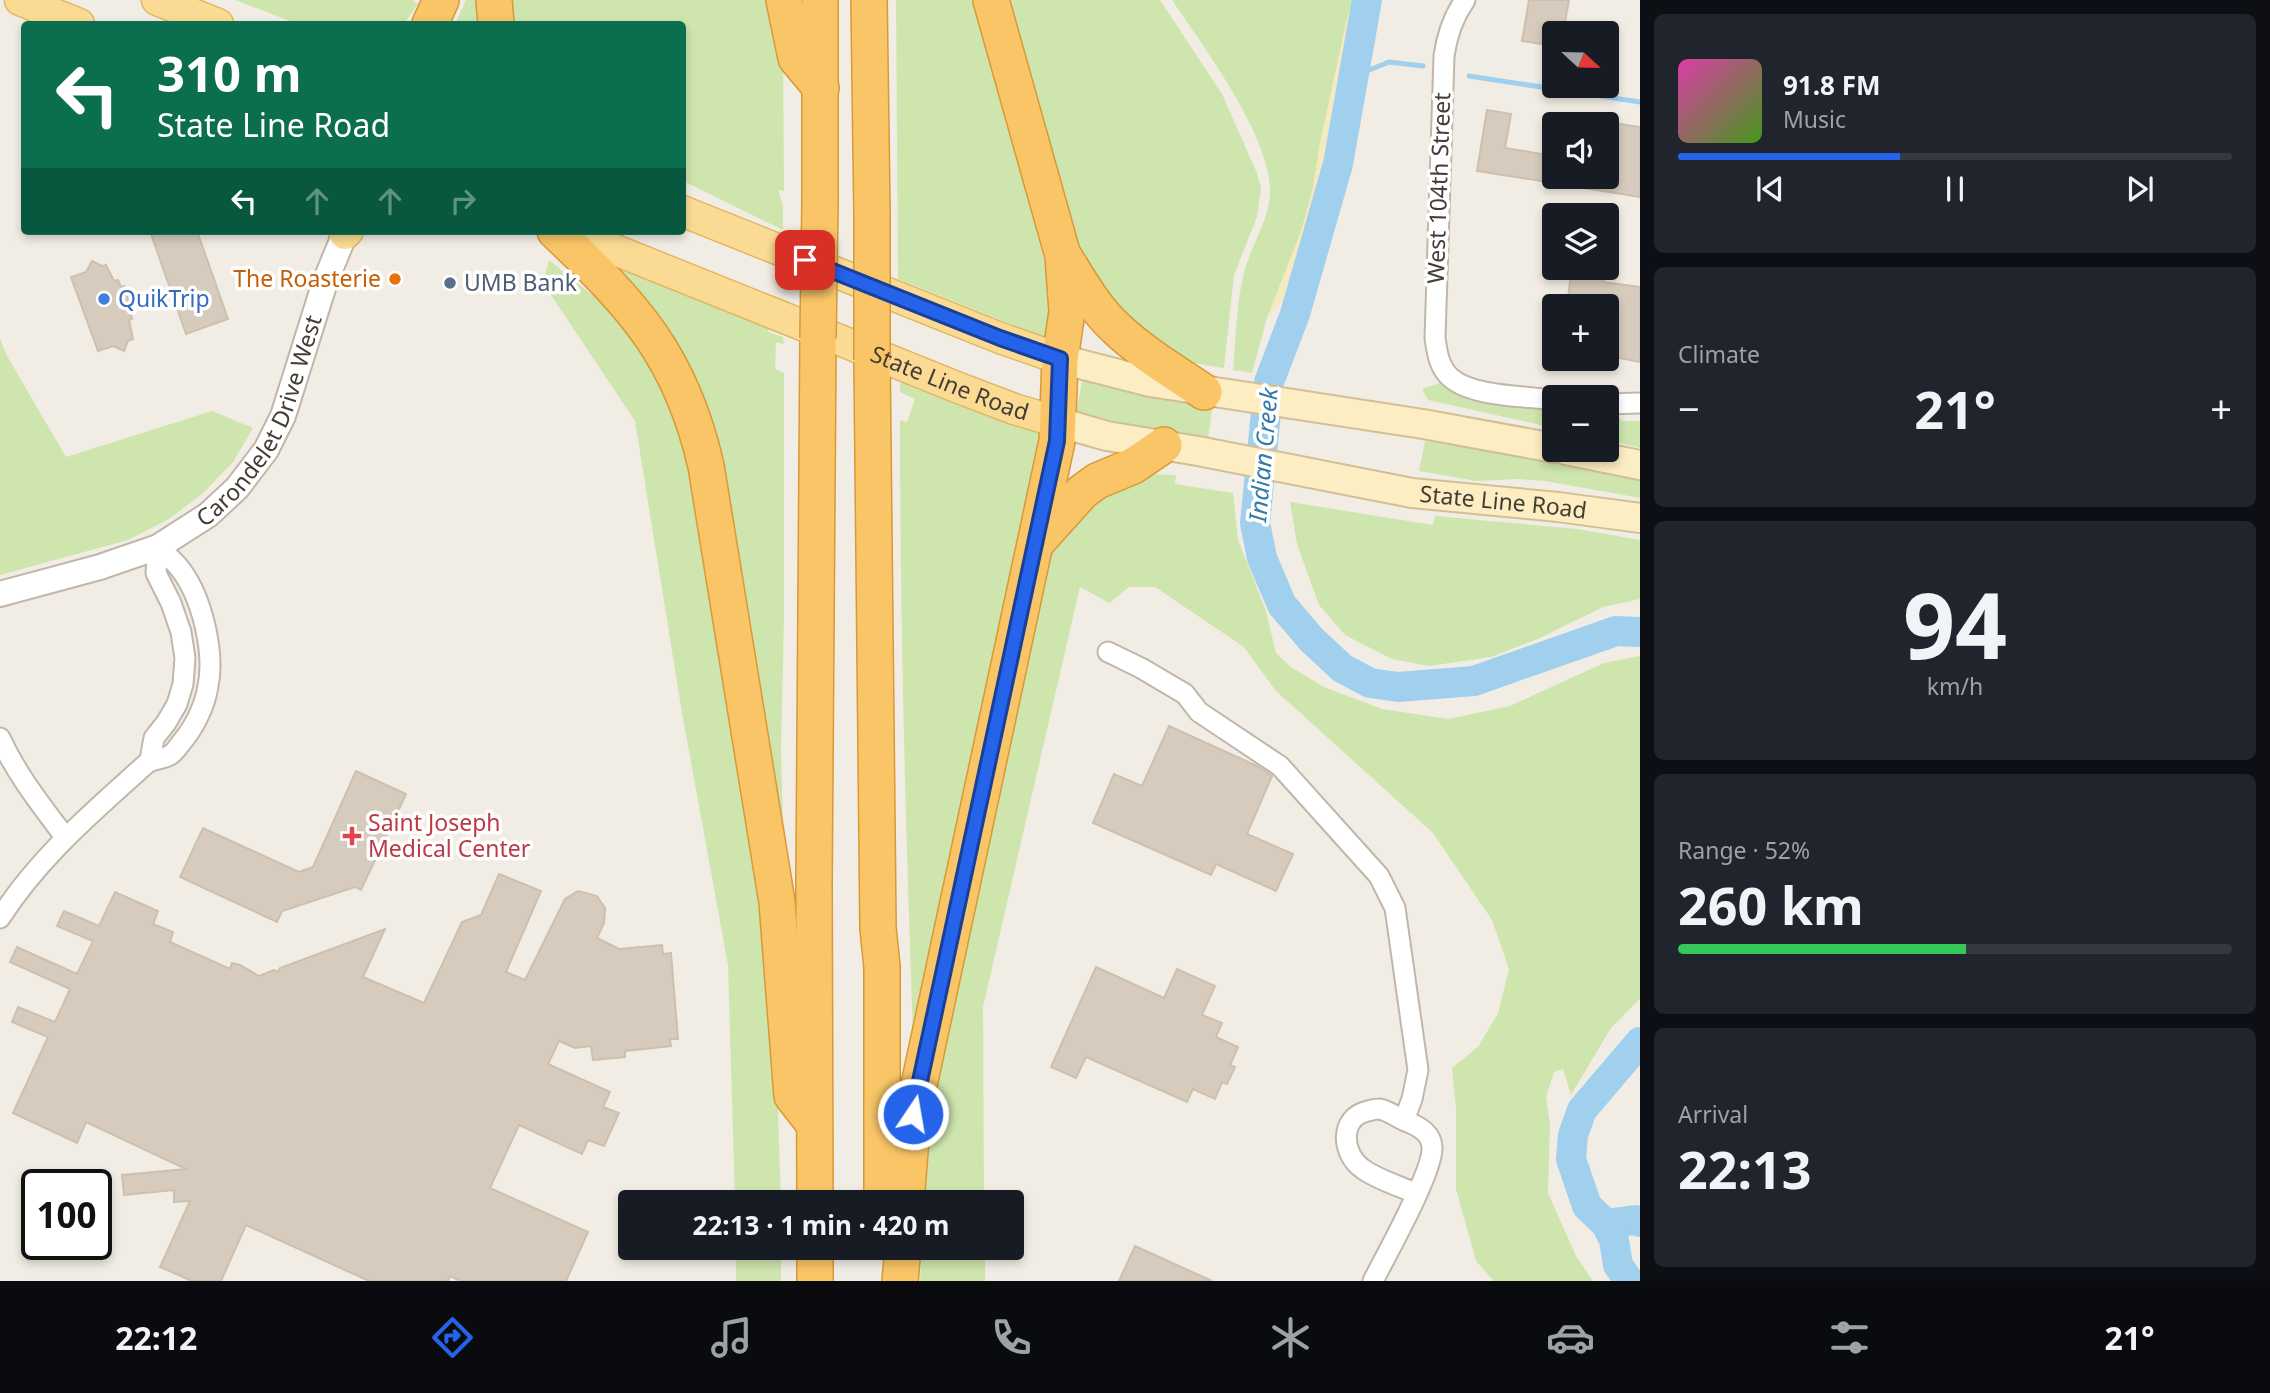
<!DOCTYPE html>
<meta charset="utf-8">
<style>
body{margin:0;font-family:"Noto Sans",sans-serif;background:#20242c;color:#f1f3f6;height:100vh;display:flex;flex-direction:column;font-size:26px;white-space:nowrap}
*{box-sizing:border-box;margin:0}
p{font-size:23px;color:#9ea1a6}
.icon{flex:none;width:38px;height:38px;fill:none;stroke:currentColor;stroke-width:2;stroke-linecap:round;stroke-linejoin:round}
.map{position:relative;flex:1;overflow:hidden}
.drawer{display:flex;flex-direction:column;gap:14px;padding:14px;background:#0d0f14;width:630px}
.drawer>*{flex:none}
.guide{position:absolute;left:21px;top:21px;width:665px;height:214px;border-radius:7px;box-shadow:0 4px 10px #0003;background:#0b6e4f;color:#fff;overflow:hidden}
.needle{width:46px;rotate:112deg}
.buttons{position:absolute;left:1542px;top:21px;display:grid;gap:14px}
.buttons a{display:grid;place-items:center;width:77px;height:77px;border-radius:7px;background:#171b24;box-shadow:0 4px 10px #0003;font-size:35px}
.speed{position:absolute;left:21px;top:1169px;display:flex;gap:14px;font-size:35px;font-weight:700;text-align:center}
.speed>*{display:grid;place-content:center;width:91px;height:91px;border-radius:50%;background:#171b24;box-shadow:0 4px 10px #0003;line-height:1}
.speed .limit{border:4px solid #111;border-radius:10px;background:#fff;color:#111}
.pin{position:absolute;display:grid;place-items:center;width:60px;height:60px;color:#fff;margin:-30px;border-radius:14px;box-shadow:0 4px 10px #0006}
.me{position:absolute;width:77px;margin:-38px;rotate:12deg;stroke-linejoin:round;filter:drop-shadow(0 0 5px #0008)}
.turn{display:flex;align-items:center;gap:24px;height:147px;padding:0 21px;font-size:32px}
.turn .icon{width:91px;height:91px;stroke-width:2.5}
.turn b{display:block;font-size:49px;line-height:60px}
.lanes{display:flex;align-items:center;height:66px;padding:0 21px;background:#0003;justify-content:center;gap:35px;direction:ltr}
.lanes .off{opacity:.35}
.big{font-size:52px;font-weight:700;line-height:1.1}
.drawer .card{flex:1;display:flex;flex-direction:column;justify-content:center;gap:10px;min-width:0;padding:0 24px;border-radius:10px;background:#20242c}
.drawer .dial{align-items:center;gap:0}
.dial b{font-size:91px;line-height:1}
.song{display:flex;align-items:center;gap:21px}
.cover{width:84px;height:84px;border-radius:10px;background:linear-gradient(135deg,hsl(320 70% 55%),hsl(100 70% 35%))}
.played{height:7px;border-radius:4px;background:linear-gradient(90deg,#2563eb 40%,#363941 40%)}
.keys{display:flex;justify-content:space-around;direction:ltr}
.heat{display:flex;justify-content:space-between;align-items:center;font-size:38px;direction:ltr}
.charge{height:10px;border-radius:5px;background:linear-gradient(90deg,#34c759 52%,#363941 0)}
.trip{position:absolute;left:618px;top:1190px;width:406px;height:70px;border-radius:7px;background:#171b24;box-shadow:0 4px 10px #0003;font-weight:700;line-height:70px;text-align:center}
.menu{display:flex;height:112px;justify-content:space-around;align-items:center;background:#090b0e;color:#9ea1a6}
.menu .icon{width:49px;height:49px}
.menu .current{color:#2563eb}
.menu b{font-size:32px;color:#f1f3f6}
main{display:flex;flex:1;min-height:0}
.map>svg:first-child{display:block}
</style>
<main>
<div class="map">
<svg width="1640" height="1281" viewBox="0 0 1640 1281">
<rect width="100%" height="100%" fill="#f2ede4"/>
<g fill="#cee5ae">
<path d="M 235,0 L 412,0 L 418,4 L 404,24 L 298,24 Z"/>
<path d="M 466,0 L 485,0 L 488,24 L 455,24 Z"/>
<path d="M 505,0 L 776,0 L 783,51 L 784,191 L 778,190 L 783,205 L 783,230 L 683,181 L 682,24 L 508,24 Z"/>
<path d="M 896,0 L 975,0 L 1052,291 L 1049,331 L 1045,336 L 1040,336 L 898,279 Z"/>
<path d="M 1007,0 L 1160,0 L 1222,94 L 1257,173 L 1261,188 L 1257,217 L 1234,275 L 1224,368 L 1192,363 L 1167,353 L 1104,299 L 1111,294 C 1094,276 1082,259 1074,235 L 1038,97 Z"/>
<path d="M 1172,0 L 1353,0 L 1347,19 L 1320,144 L 1313,188 L 1301,232 L 1267,318 L 1252,373 L 1233,370 C 1236,337 1236,302 1245,269 C 1252,245 1269,219 1270,193 C 1272,138 1203,46 1172,0 Z"/>
<path d="M 549,260 L 606,306 L 644,351 L 672,403 L 686,453 L 773,965 L 781,1202 L 735,1202 L 728,965 L 681,707 L 635,421 L 543,283 Z"/>
<path d="M 611,266 L 768,325 L 768,332 L 783,337 L 784,344 L 776,342 L 775,369 L 784,373 L 784,619 L 781,750 L 784,864 L 716,479 Z"/>
<path d="M 0,339 L 7,356 L 66,457 L 212,411 L 253,428 L 233,462 L 203,493 L 169,519 L 128,540 L 0,575 Z"/>
<path d="M 900,378 L 1044,435 L 914,1060 C 906,847 900,633 900,420 L 907,422 L 915,399 L 900,392 Z"/>
<path d="M 1082,380 L 1135,393 L 1212,409 L 1208,439 L 1147,430 L 1077,411 Z"/>
<path d="M 1443,382 L 1473,398 L 1554,411 L 1554,428 L 1428,400 L 1422,389 Z"/>
<path d="M 1607,414 L 1616,414 L 1622,421 L 1640,421 L 1640,448 L 1607,440 Z"/>
<path d="M 1425,441 L 1604,469 L 1640,477 L 1640,498 L 1545,481 L 1518,479 L 1476,481 L 1419,471 Z"/>
<path d="M 1143,474 L 1176,475 L 1175,484 L 1233,493 L 1238,540 L 1266,611 L 1276,653 L 1291,667 L 1324,687 L 1382,709 L 1448,719 L 1510,706 L 1604,663 L 1640,656 L 1640,999 L 1611,1028 L 1571,1095 L 1563,1069 L 1554,1072 L 1546,1097 L 1550,1125 L 1548,1193 L 1576,1256 L 1593,1281 L 1494,1281 L 1476,1261 L 1456,1189 L 1456,1109 L 1452,1068 L 1478,1047 L 1498,1013 L 1509,969 L 1492,920 L 1433,833 L 1275,690 L 1244,647 L 1155,587 L 1129,587 L 1109,603 L 1080,587 L 983,1007 L 984,1202 L 925,1202 L 933,1097 L 1053,546 L 1079,504 Z"/>
<path d="M 1290,502 L 1433,525 L 1435,516 L 1577,529 L 1640,540 L 1640,599 L 1603,607 L 1540,638 L 1491,657 L 1429,666 L 1392,659 L 1345,635 L 1319,605 L 1297,544 Z"/>
<rect x="736" y="1248" width="45" height="33"/>
<path d="M 922,1248 L 985,1248 L 985,1281 L 920,1281 Z"/>
</g>
<path fill="#f6e9c0" d="M 1353,0 L 1361,0 L 1360,31 L 1343,122 L 1310,246 L 1292,290 L 1267,318 L 1301,232 L 1313,188 L 1320,144 L 1347,19 Z"/>
<g fill="none" stroke-linecap="round" stroke-linejoin="round">
<g stroke="#a1d0ee" stroke-width="5">
<path d="M 1355,76 L 1389,62 L 1423,66"/>
<path d="M 1469,76 L 1640,102"/>
</g>
<g stroke="#a1d0ee" stroke-width="30">
<path d="M 1367,0 L 1338,164 L 1295,314 L 1269,382 L 1255,523 L 1262,558 L 1282,605 L 1311,639 L 1342,668 L 1370,683 L 1398,687 L 1474,681 L 1616,631 L 1640,632"/>
<path d="M 1606,1224 L 1635,1220 L 1640,1222"/>
<path d="M 1629,1281 L 1618,1265 L 1614,1240 L 1606,1224 L 1587,1206 L 1571,1159 L 1573,1135 L 1582,1110 L 1640,1042"/>
</g>
</g>
<g fill="#d6cbbd" stroke="#cdc0ae" stroke-width="2">
<path d="M 1529,0 L 1569,0 L 1563,33 L 1554,33 L 1554,46 L 1522,41 Z"/>
<path d="M 1487,110 L 1511,114 L 1505,148 L 1554,156 L 1554,183 L 1477,171 Z"/>
<path d="M 1606,122 L 1640,127 L 1640,197 L 1559,184 L 1560,177 L 1606,177 Z"/>
<path d="M 150,231 L 197,231 L 228,319 L 186,334 Z"/>
<path d="M 92,261 L 102,266 L 106,265 L 114,281 L 118,280 L 121,287 L 124,286 L 132,310 L 130,311 L 132,319 L 129,320 L 133,339 L 128,341 L 124,351 L 113,346 L 98,351 L 71,277 L 86,272 Z"/>
<path d="M 1571,274 L 1604,279 L 1603,282 L 1640,287 L 1640,362 L 1609,356 L 1617,306 L 1567,306 Z"/>
<path d="M 1169,726 L 1257,766 L 1272,776 L 1247,834 L 1293,854 L 1276,891 L 1216,864 L 1211,875 L 1093,823 L 1114,774 L 1142,786 Z"/>
<path d="M 356,771 L 406,794 L 361,890 L 355,887 L 282,911 L 277,922 L 180,877 L 203,828 L 299,872 L 313,867 Z"/>
<path d="M 499,874 L 541,891 L 506,972 L 525,980 L 565,899 L 578,891 L 597,896 L 605,908 L 604,923 L 597,938 L 619,949 L 662,945 L 663,954 L 671,953 L 678,1039 L 670,1039 L 671,1046 L 625,1051 L 625,1057 L 593,1060 L 591,1046 L 575,1048 L 559,1041 L 548,1064 L 610,1092 L 603,1107 L 619,1113 L 604,1146 L 588,1140 L 582,1154 L 519,1125 L 490,1188 L 588,1232 L 566,1281 L 460,1281 L 450,1276 L 448,1281 L 369,1281 L 246,1225 L 221,1281 L 192,1281 L 160,1267 L 190,1201 L 174,1202 L 174,1190 L 124,1195 L 122,1175 L 186,1169 L 86,1122 L 77,1143 L 13,1113 L 48,1037 L 12,1022 L 18,1007 L 55,1022 L 70,989 L 10,962 L 17,947 L 77,974 L 93,941 L 57,926 L 64,911 L 99,926 L 115,892 L 158,911 L 153,924 L 173,932 L 170,942 L 230,969 L 232,963 L 240,965 L 259,976 L 274,970 L 278,972 L 280,968 L 385,929 L 363,977 L 424,1003 L 462,922 L 481,915 Z"/>
<path d="M 1096,967 L 1164,998 L 1177,969 L 1215,986 L 1202,1015 L 1222,1023 L 1216,1037 L 1238,1047 L 1230,1065 L 1235,1067 L 1227,1084 L 1222,1082 L 1215,1099 L 1193,1089 L 1187,1102 L 1086,1057 L 1076,1078 L 1051,1067 Z"/>
<path d="M 1135,1246 L 1212,1281 L 1119,1281 Z"/>
</g>
<g fill="none" stroke-linecap="round" stroke-linejoin="round">
<g stroke="#c0b7aa" stroke-width="23">
<g id="minor">
<path d="M 1465,0 C 1453,17 1447,35 1444,56 L 1435,338 C 1437,352 1439,368 1451,378 C 1473,397 1526,396 1554,400"/>
<path d="M 1606,404 L 1640,403"/>
<path d="M 1108,652 L 1141,668 L 1185,694 L 1199,712 L 1280,766 L 1379,876 L 1395,908 L 1418,1070 L 1412,1099 L 1404,1120"/>
<path d="M 0,738 C 17,775 41,805 65,837"/>
<path d="M 150,760 L 154,738 L 166,723 L 177,704 L 183,684 L 185,658 L 181,632 L 171,603 L 156,573 L 158,547"/>
<path d="M 0,918 C 39,857 93,812 146,764 C 153,758 162,760 170,755 C 174,753 178,747 181,743 C 194,728 205,706 208,686 C 215,652 202,598 181,570 C 175,561 165,554 158,547"/>
<path d="M 1373,1281 C 1386,1255 1433,1172 1432,1148 C 1432,1134 1420,1127 1408,1122 C 1399,1119 1388,1110 1379,1109 C 1375,1109 1371,1110 1368,1111 C 1339,1117 1341,1154 1363,1169 C 1378,1180 1400,1186 1417,1194"/>
</g>
</g>
<g stroke="#c0b7aa" stroke-width="28">
<g id="tertiary">
<path id="s1" d="M 0,594 L 100,567 L 158,547 L 208,515 L 237,488 L 266,450 L 283,416 L 325,282 L 346,231"/>
</g>
</g>
<g stroke="#d1bf95" stroke-width="32">
<g id="secondary">
<path d="M 1060,359 L 1150,382 L 1423,424 L 1554,448"/>
<path id="s2" d="M 1058,422 L 1107,436 L 1198,451 L 1412,493 L 1558,507 L 1640,518"/>
<path d="M 1566,450 L 1640,465"/>
</g>
</g>
<g stroke="#e0b764" stroke-width="33">
<g id="primary">
<path d="M 20,0 L 79,24"/>
<path d="M 157,0 L 218,24"/>
<path d="M 682,211 L 1000,338 L 1060,359"/>
<path d="M 344,231 L 345,234 L 348,231"/>
<path id="s3" d="M 568,231 L 959,388 L 1014,409 L 1058,422"/>
</g>
</g>
<g stroke="#d89938" stroke-width="38">
<g id="motorway">
<path d="M 494,0 L 496,24"/>
<path d="M 784,0 L 796,58 L 821,88"/>
<path d="M 820,0 L 820,202"/>
<path d="M 869,0 L 872,214"/>
<path d="M 430,24 L 441,0"/>
<path d="M 555,231 C 634,306 681,356 706,466 L 777,902 L 792,1096 L 814,1124"/>
<path d="M 1065,258 C 1080,282 1095,309 1116,328 C 1142,353 1175,372 1204,392"/>
<path d="M 872,360 L 878,928 L 882,967 L 882,1202"/>
<path d="M 1037,542 L 1082,492 L 1097,481 L 1133,466 L 1164,445"/>
<path d="M 815,1202 L 814,883 L 818,338"/>
<path d="M 906,1202 L 913,1113 L 1057,441 L 1060,359 L 1067,312 L 1063,256 L 991,0"/>
<path d="M 815,1248 L 815,1281"/>
<path d="M 900,1281 L 903,1248"/>
</g>
</g>
<use href="#minor" stroke="#fff" stroke-width="19"/>
<use href="#tertiary" stroke="#fff" stroke-width="24"/>
<use href="#secondary" stroke="#fdedc3" stroke-width="28"/>
<use href="#primary" stroke="#fbdb94" stroke-width="30"/>
<use href="#motorway" stroke="#f9c567" stroke-width="35"/>
<g stroke="#d89938" stroke-width="38" stroke-linecap="butt">
<g id="motorway-bridge">
<path d="M 872,214 L 872,360"/>
<path d="M 818,338 L 820,202"/>
</g>
</g>
<use href="#motorway-bridge" stroke="#f9c567" stroke-width="35"/>
</g>
<g fill="none" stroke-linecap="round" stroke-linejoin="round">
<g stroke="#184099" stroke-width="18">
<path id="route" d="M 805,260 L 1000,338 L 1060,359 L 1057,441 L 913,1114"/>
</g>
<use href="#route" stroke="#2563eb" stroke-width="12"/>
</g>
<circle fill="#e8710a" stroke="#fff" stroke-width="2.5" cx="395" cy="279" r="7"/>
<circle fill="#5c6f8a" stroke="#fff" stroke-width="2.5" cx="450" cy="283" r="7"/>
<circle fill="#3f7fe0" stroke="#fff" stroke-width="2.5" cx="104" cy="299" r="7"/>
<path fill="#e0444e" stroke="#fff" stroke-width="2.5" d="M348.5 825.5h7v7h7v7h-7v7h-7v-7h-7v-7h7z"/>
<g text-anchor="middle" stroke-width="7" stroke-linejoin="round" paint-order="stroke">
<g font-size="23" fill="#433d34" stroke="#fff">
<text transform="translate(1439 188) rotate(-88)" y="8">West 104th Street</text>
<text dy="8" stroke="none"><textPath href="#s3" startOffset="411">State Line Road</textPath></text>
<text dy="8" stroke="none"><textPath href="#s1" startOffset="334">Carondelet Drive West</textPath></text>
<text dy="8" stroke="none"><textPath href="#s2" startOffset="453">State Line Road</textPath></text>
</g>
<g font-size="23" fill="#c56008" stroke="#fff" text-anchor="end">
<text x="381" y="287">The Roasterie</text>
</g>
<g font-size="23" fill="#4e5e75" stroke="#fff" text-anchor="start">
<text x="464" y="291">UMB Bank</text>
</g>
<g font-size="23" fill="#366cbe" stroke="#fff" text-anchor="start">
<text x="118" y="307">QuikTrip</text>
</g>
<g font-size="23" fill="#be3a42" stroke="#fff" text-anchor="start">
<text x="368" y="831">Saint Joseph<tspan x="368" dy="26">Medical Center</tspan></text>
</g>
<g font-size="24" font-style="italic" fill="#317bac" stroke="#fff">
<text transform="translate(1264 455) rotate(-85)" y="8">Indian Creek</text>
</g>
</g>
</svg>
<div class="buttons">
<a><svg class="needle" viewBox="-14 -14 28 28"><path d="M0-13l5 13h-10z" fill="#e53935"/><path d="M0 13l5-13h-10z" fill="#9ea1a6"/></svg></a>
<a><svg class="icon" aria-label="sound" viewBox="0 0 24 24"><path d="M4 9h4l5-4v14l-5-4H4zM17 9q2 3 0 6"/></svg></a>
<a><svg class="icon" aria-label="layers" viewBox="0 0 24 24"><path d="M12 4l9 5-9 5-9-5zM3 14l9 5 9-5"/></svg></a>
<a>+</a>
<a>−</a>
</div>
<div class="speed"><div class="limit">100</div></div>
<div class="pin" style="left:805px;top:260px;background:#d93025"><svg class="icon" aria-label="arrive" viewBox="0 0 24 24"><path d="M6 21V4h12l-3 4 3 4H6"/></svg></div>
<svg class="me" style="left:913px;top:1114px" viewBox="-20 -20 40 40"><circle r="17" fill="#2563eb" stroke="#fff" stroke-width="3"/><path d="M0-11L8 9 0 5-8 9z" fill="#fff"/></svg>
<div class="trip">22:13 · 1 min · 420 m</div>
<div class="guide">
<div class="turn"><svg class="icon" aria-label="left" viewBox="0 0 24 24"><path d="M17 20v-9H6M10 6l-5 5 5 5"/></svg><div><b>310 m</b>State Line Road</div></div>
<div class="lanes"><svg class="icon" aria-label="left" viewBox="0 0 24 24"><path d="M17 20v-9H6M10 6l-5 5 5 5"/></svg><svg class="icon off" aria-label="ahead" viewBox="0 0 24 24"><path d="M12 20V5M6 11l6-6 6 6"/></svg><svg class="icon off" aria-label="ahead" viewBox="0 0 24 24"><path d="M12 20V5M6 11l6-6 6 6"/></svg><svg class="icon off" aria-label="right" viewBox="0 0 24 24"><path d="M7 20v-9h11M14 6l5 5-5 5"/></svg></div>
</div>
</div>
<section class="drawer">
<div class="card">
<div class="song"><i class="cover"></i><div><b>91.8 FM</b><p>Music</p></div></div>
<div class="played"></div>
<div class="keys"><svg class="icon" aria-label="previous" viewBox="0 0 24 24"><path d="M18 5L8 12l10 7zM5 5v14"/></svg><svg class="icon" aria-label="pause" viewBox="0 0 24 24"><path d="M8 5v14M16 5v14"/></svg><svg class="icon" aria-label="next" viewBox="0 0 24 24"><path d="M6 5l10 7-10 7zM19 5v14"/></svg></div>
</div>
<div class="card"><p>Climate</p>
<div class="heat"><a>−</a><b class="big">21°</b><a>+</a></div>
</div>
<div class="card dial"><b>94</b><p>km/h</p></div>
<div class="card"><p>Range · 52%</p><b class="big">260 km</b><div class="charge"></div></div>
<div class="card"><p>Arrival</p><b class="big">22:13</b></div>
</section>
</main>
<nav class="menu">
<b>22:12</b>
<svg class="icon current" aria-label="directions" viewBox="0 0 24 24"><path d="M12 3l9 9-9 9-9-9zM9 14v-3h6M13 9l2 2-2 2"/></svg>
<svg class="icon" aria-label="music" viewBox="0 0 24 24"><path d="M9 18V5l10-2v13"/><circle cx="6" cy="18" r="3"/><circle cx="16" cy="16" r="3"/></svg>
<svg class="icon" aria-label="phone" viewBox="0 0 24 24"><path d="M5 4h4l2 5-3 2q2 4 5 5l2-3 5 2v4C11 20 4 13 5 4z"/></svg>
<svg class="icon" aria-label="climate" viewBox="0 0 24 24"><path d="M12 3v18M4 7l16 10M4 17L20 7"/></svg>
<svg class="icon" aria-label="car" viewBox="0 0 24 24"><path d="M5 17H2v-5l4-1 3-4h7l3 4 3 1v5h-3M9 17h6M6 11h13"/><circle cx="7" cy="17" r="2"/><circle cx="17" cy="17" r="2"/></svg>
<svg class="icon" aria-label="filters" viewBox="0 0 24 24"><path d="M4 7h16M4 17h16"/><circle cx="9" cy="7" r="2"/><circle cx="15" cy="17" r="2"/></svg>
<b>21°</b>
</nav>
